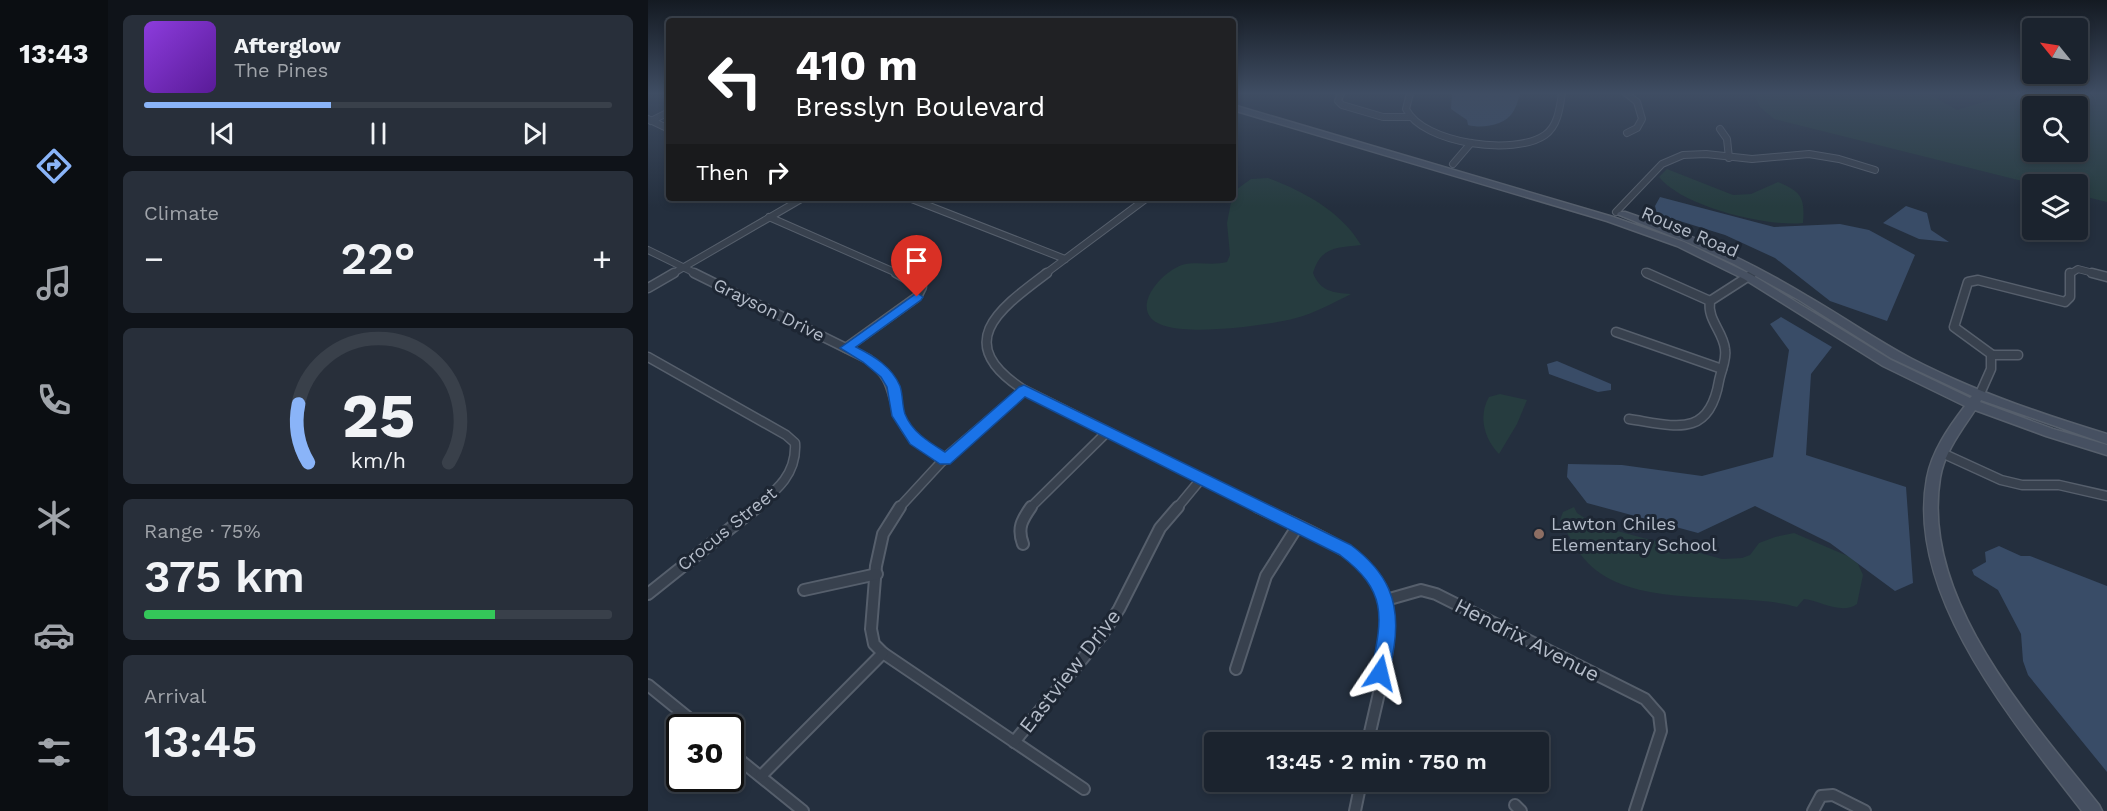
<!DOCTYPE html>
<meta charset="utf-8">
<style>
body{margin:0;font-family:"Work Sans",sans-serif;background:#282f3a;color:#f1f3f6;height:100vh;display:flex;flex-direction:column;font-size:22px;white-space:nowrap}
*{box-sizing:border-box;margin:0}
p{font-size:20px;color:#a0a4aa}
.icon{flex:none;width:33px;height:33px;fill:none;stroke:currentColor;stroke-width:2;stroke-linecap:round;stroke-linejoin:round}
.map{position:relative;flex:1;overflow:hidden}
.sheet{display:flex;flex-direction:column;gap:15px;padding:15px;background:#0f1319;width:540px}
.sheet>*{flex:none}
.hud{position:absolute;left:18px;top:18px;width:570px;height:183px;border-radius:6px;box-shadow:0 3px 9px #0003,0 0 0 2px #39404a;background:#202124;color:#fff;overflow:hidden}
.needle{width:39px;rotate:300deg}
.controls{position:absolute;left:1374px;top:18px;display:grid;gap:12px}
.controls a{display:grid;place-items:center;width:66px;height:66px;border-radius:6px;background:#1b232e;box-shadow:0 3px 9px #0003,0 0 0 2px #39404a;font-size:30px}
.speed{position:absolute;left:18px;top:714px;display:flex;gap:12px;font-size:30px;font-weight:700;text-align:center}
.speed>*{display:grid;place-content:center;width:78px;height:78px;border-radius:50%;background:#1b232e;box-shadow:0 3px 9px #0003,0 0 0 2px #39404a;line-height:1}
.speed .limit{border:3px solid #111;border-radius:9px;background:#fff;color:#111}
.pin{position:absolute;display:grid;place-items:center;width:51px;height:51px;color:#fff;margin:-62px -26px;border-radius:50% 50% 50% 0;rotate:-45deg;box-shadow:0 0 6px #0007}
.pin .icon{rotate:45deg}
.me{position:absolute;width:66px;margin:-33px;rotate:10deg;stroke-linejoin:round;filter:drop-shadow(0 0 4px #0008)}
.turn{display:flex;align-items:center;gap:21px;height:126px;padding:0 30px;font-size:27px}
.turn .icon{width:78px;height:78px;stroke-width:2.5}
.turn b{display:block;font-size:42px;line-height:51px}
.then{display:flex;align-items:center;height:57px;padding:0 30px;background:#0003;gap:12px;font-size:22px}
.big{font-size:45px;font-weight:600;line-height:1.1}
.sheet .card{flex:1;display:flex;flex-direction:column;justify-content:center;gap:9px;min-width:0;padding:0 21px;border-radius:9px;background:#282f3a}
.sheet .dial{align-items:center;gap:0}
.dial svg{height:156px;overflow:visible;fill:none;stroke:#39404a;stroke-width:7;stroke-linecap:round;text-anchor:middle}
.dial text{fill:#f1f3f6;stroke:none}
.song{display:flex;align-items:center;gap:18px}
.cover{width:72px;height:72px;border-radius:9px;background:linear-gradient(135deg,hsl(270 70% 55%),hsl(270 70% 35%))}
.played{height:6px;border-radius:3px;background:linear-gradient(90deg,#8ab4f8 40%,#39404a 40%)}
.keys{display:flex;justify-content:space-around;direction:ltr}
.heat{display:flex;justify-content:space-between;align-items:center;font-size:33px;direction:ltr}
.charge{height:9px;border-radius:4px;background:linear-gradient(90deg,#34c759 75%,#39404a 0)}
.trip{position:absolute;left:556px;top:732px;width:345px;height:60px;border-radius:6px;background:#1b232e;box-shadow:0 3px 9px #0003,0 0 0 2px #39404a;font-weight:600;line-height:60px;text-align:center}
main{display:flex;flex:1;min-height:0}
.menu{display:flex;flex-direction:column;width:108px;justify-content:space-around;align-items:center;background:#0b0e12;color:#a0a4aa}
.menu .icon{width:42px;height:42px}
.menu .current{color:#8ab4f8}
.menu b{font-size:27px;color:#f1f3f6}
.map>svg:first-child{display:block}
</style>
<main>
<nav class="menu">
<b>13:43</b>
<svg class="icon current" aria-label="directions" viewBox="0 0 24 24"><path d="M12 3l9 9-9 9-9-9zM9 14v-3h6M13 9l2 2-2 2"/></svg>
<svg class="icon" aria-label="music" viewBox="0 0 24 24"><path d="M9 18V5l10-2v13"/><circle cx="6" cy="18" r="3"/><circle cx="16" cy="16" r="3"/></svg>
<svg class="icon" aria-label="phone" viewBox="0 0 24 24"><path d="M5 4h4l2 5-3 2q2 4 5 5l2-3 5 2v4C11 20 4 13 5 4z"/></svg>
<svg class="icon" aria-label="climate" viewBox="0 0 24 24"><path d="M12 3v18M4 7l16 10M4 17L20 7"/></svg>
<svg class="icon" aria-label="car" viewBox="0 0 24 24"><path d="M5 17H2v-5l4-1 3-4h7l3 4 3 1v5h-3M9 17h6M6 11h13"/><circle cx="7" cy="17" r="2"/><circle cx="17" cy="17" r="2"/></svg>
<svg class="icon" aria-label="filters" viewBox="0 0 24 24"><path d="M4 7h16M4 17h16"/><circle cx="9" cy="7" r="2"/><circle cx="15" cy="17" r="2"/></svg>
</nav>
<section class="sheet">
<div class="card">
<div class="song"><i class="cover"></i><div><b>Afterglow</b><p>The Pines</p></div></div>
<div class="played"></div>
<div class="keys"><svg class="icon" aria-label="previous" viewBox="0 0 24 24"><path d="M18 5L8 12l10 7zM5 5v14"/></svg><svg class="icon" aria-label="pause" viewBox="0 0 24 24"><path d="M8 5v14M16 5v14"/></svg><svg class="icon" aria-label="next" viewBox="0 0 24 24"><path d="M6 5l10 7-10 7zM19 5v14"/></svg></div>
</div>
<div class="card"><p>Climate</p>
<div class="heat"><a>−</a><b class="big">22°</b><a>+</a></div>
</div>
<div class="card dial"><svg viewBox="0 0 100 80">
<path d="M14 69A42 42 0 1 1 86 69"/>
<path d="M14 69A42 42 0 0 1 9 39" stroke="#8ab4f8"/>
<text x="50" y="56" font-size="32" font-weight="700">25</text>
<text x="50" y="72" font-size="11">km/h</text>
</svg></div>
<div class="card"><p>Range · 75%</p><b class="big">375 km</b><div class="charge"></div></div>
<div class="card"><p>Arrival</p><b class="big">13:45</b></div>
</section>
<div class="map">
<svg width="1459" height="811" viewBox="0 0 1459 811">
<rect width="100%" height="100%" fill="#242f3e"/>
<g fill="#263c3f" fill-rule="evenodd">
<path d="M 1105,93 L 1279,93 L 1309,110 L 1366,93 L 1459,93 L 1459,202 L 1430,195 L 1430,184 L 1386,184 L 1126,119 L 1112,107 ZM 1384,106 L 1430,106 L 1430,152 L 1384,152 Z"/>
<path d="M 1019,169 L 1085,195 L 1103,194 L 1130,182 C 1154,192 1157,198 1155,223 C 1119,227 1035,207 1011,177 Z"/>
<path d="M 620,178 C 655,191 693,211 713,245 C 689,248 673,246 665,273 C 672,291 685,293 703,294 C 685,303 667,313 648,318 C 618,326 551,334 521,327 C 477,318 507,275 534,265 C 549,261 564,266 579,262 L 582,255 L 579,223 L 585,192 L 603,179 Z"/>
<path d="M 852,394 L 879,400 L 869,424 L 851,454 C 836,439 830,416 841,397 Z"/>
<path d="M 926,507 L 929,513 L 943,522 L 969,531 L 1074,559 L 1094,558 L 1102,555 L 1111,543 L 1127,537 L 1146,533 L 1202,557 L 1210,564 L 1215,575 L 1209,604 C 1194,615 1173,601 1156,599 L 1149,607 C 1091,590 986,611 940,563 C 928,551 920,534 912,520 L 915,512 Z"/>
</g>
<g fill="#394c67">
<path d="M 804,93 L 873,93 C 870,99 869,106 865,112 C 857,125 835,129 820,125 L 819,120 L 803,109 Z"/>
<path d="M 1012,197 L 1126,227 L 1192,224 L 1221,230 L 1267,255 L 1239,321 L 1182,301 L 1127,258 L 1077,235 L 1009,214 L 1007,206 Z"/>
<path d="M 1258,206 L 1279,213 L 1283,230 L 1301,242 L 1271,239 L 1235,223 Z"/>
<path d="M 1133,317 L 1184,347 L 1163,374 L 1158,455 L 1258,487 L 1265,583 L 1247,591 L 1182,543 L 1107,506 L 1050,533 L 939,503 L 919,477 L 920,464 L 974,465 L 1054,476 L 1125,457 L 1141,350 L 1122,324 Z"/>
<path d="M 909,361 L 963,384 L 963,390 L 950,392 L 901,374 L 899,364 Z"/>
<path d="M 1351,546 L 1373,556 L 1382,556 L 1459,586 L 1459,772 L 1380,675 L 1375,661 L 1373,634 L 1350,590 L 1326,575 L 1324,570 L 1338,562 L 1337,552 Z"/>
</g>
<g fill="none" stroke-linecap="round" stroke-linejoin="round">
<g stroke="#565f6c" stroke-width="8">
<g id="street-far2">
<path d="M 693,93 L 690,101 L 694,105 L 735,117 L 763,117"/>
<path d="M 762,93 L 758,109 C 775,144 867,156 897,135 C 910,126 912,107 914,93"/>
<path d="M 978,93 L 989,102 L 994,119 L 989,128 L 979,133"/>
<path d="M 0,119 L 21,129"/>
<path d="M 3,121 L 21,112"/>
<path d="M 1072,129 L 1079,139 L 1081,158"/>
<path d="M 805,164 L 823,143"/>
<path d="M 261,198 L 417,259"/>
<path d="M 968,212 L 1014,164 L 1035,155 L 1058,154 L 1104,159 L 1161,154 L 1191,159 L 1227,170"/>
<path d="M 121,217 L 251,274"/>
<path d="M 0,250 L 49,274"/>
<path d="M 997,272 L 1002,274"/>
<path d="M 24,274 L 155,198"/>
<path d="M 397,274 L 499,198"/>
<path d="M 1422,274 L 1430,269 L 1449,274"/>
</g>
</g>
<g stroke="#565f6c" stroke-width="11">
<g id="street-far1">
<path d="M 46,273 L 220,359 C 250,381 240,395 255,423 C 263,441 281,450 297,460"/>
<path d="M 399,273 C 351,309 303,343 376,390 L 613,508"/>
<path d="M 999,273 L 1062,301"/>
<path d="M 1444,273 L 1459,277"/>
<path d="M 0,288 L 26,273"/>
<path d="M 968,332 L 1074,369"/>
<path d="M 198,348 L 269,297 L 274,287 L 248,273"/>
<path d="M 1345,355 L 1370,355"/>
<path d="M 0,357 L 138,435 L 147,443 C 149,474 129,490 107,508"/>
<path d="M 1331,396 L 1343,369 L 1343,354 L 1306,327 L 1320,282 L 1330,280 L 1417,302 L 1422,297 L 1422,273"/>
<path d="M 981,419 C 1027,426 1061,439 1071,381 C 1073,370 1079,360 1077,349 C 1075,331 1059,320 1062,301 L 1104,274"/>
<path d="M 1294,453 L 1353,480 L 1374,485 L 1411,485 L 1459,496"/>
<path d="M 251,508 L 298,457 L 376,390"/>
<path d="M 382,508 L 459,432"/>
<path d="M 529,508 L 553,479"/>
</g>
</g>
<g stroke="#565f6c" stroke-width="14">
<g id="street">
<path d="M 252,507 L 235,534 L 228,566 L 223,629 L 226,644 L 235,653 L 436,789"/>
<path d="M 610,507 C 639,521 669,533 696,550 C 714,560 734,582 738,602 C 747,643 728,701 720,742"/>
<path d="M 375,544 C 369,528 374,520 383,507"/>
<path d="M 156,590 L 229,574"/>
<path d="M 0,594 L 109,507"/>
<path d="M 738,600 L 773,590 L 788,594 L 997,699 L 1011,715 L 1013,731 L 987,811"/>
<path d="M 588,669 L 618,576 L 649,527"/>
<path d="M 0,685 L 53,728"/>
<path d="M 366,742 L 454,635 L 471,609 L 512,528 L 530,507"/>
<path d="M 82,752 L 155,811"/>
<path d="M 113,776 L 235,653"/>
<path d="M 867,805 L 873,811"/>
<path d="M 707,811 L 713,782"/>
<path d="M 1165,811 L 1173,796 L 1185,795 L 1217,811"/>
</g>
</g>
<g stroke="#565f6c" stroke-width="3">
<path id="secondary" d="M 585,105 L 965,217 L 1036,242 L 1104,275 L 1243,360 L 1322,398 L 1324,396 L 1243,358 L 1151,300 L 1086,264 L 1041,243 L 969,214 L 971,212 L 977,212 C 1041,233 1101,261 1159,296 C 1194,316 1228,340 1264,359 C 1326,391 1392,414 1459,434 L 1459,444 L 1333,400 L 1332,402 L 1405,429 L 1459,445 L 1459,455 L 1398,436 L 1327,410 C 1313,431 1296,453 1292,478 C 1272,599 1382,718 1451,805 L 1454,811 L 1434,811 C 1367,724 1257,595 1279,478 C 1284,451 1301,427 1317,406 L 1235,366 L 1096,279 L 1029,246 L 959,221 L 585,110 Z"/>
</g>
<use href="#street-far2" stroke="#38414e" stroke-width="6"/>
<use href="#street-far1" stroke="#38414e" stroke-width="8"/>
<use href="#street" stroke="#38414e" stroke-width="10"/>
<use href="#secondary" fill="#465061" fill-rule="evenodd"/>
</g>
<linearGradient id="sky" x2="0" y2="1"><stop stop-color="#141a22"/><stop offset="0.45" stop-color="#3f4d63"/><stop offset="1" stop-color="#3f4d63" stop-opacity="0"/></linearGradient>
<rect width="1459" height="207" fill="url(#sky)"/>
<path fill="#1a73e8" stroke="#114b97" stroke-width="1.5" d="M 269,293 L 275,297 L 273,300 L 208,347 C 226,356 244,367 252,386 C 255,395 254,405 257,414 C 264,432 281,442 297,452 L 371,387 L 376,385 L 703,545 C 739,572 753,601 746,647 C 744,657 743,669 739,679 L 732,681 L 726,679 L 723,673 C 734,618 741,592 692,555 L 377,397 L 302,464 L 292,464 L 262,444 L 244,416 L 239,387 L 233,377 L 215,362 L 192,348 Z"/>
<circle fill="#8d6e63" stroke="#1d2633" stroke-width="2" cx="891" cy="534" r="6"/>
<g text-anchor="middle" stroke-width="6" stroke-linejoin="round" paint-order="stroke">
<g font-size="18" fill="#b4bcc9" stroke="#1d2633">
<text transform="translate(1042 232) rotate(23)" y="6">Rouse Road</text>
<text transform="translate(121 310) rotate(26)" y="6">Grayson Drive</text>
<text transform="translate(79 529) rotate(-39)" y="6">Crocus Street</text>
</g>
<g font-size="18" fill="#b4bcc9" stroke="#1d2633" text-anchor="start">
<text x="903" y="530">Lawton Chiles<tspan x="903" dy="21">Elementary School</tspan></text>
</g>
<g font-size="21" fill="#b4bcc9" stroke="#1d2633">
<text transform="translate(879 640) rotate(27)" y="7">Hendrix Avenue</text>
<text transform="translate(422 671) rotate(-52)" y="7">Eastview Drive</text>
</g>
</g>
</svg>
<div class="controls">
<a><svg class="needle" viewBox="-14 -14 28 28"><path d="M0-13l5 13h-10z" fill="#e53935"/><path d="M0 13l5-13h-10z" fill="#a0a4aa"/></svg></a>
<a><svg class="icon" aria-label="search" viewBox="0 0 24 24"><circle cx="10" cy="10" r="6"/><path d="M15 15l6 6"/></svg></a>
<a><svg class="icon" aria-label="layers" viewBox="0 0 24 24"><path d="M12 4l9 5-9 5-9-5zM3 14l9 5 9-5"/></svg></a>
</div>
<div class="speed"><div class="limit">30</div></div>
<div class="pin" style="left:269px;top:297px;background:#d93025"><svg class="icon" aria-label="arrive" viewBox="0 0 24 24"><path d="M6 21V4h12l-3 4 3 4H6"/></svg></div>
<svg class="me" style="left:732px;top:673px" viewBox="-20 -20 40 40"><path d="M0-17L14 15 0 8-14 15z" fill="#1a73e8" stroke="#fff" stroke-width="4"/></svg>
<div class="trip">13:45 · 2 min · 750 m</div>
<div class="hud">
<div class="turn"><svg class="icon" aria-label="left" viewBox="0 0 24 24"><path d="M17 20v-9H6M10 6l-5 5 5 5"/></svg><div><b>410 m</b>Bresslyn Boulevard</div></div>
<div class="then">Then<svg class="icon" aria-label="right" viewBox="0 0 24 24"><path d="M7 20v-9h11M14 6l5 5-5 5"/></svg></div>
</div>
</div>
</main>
